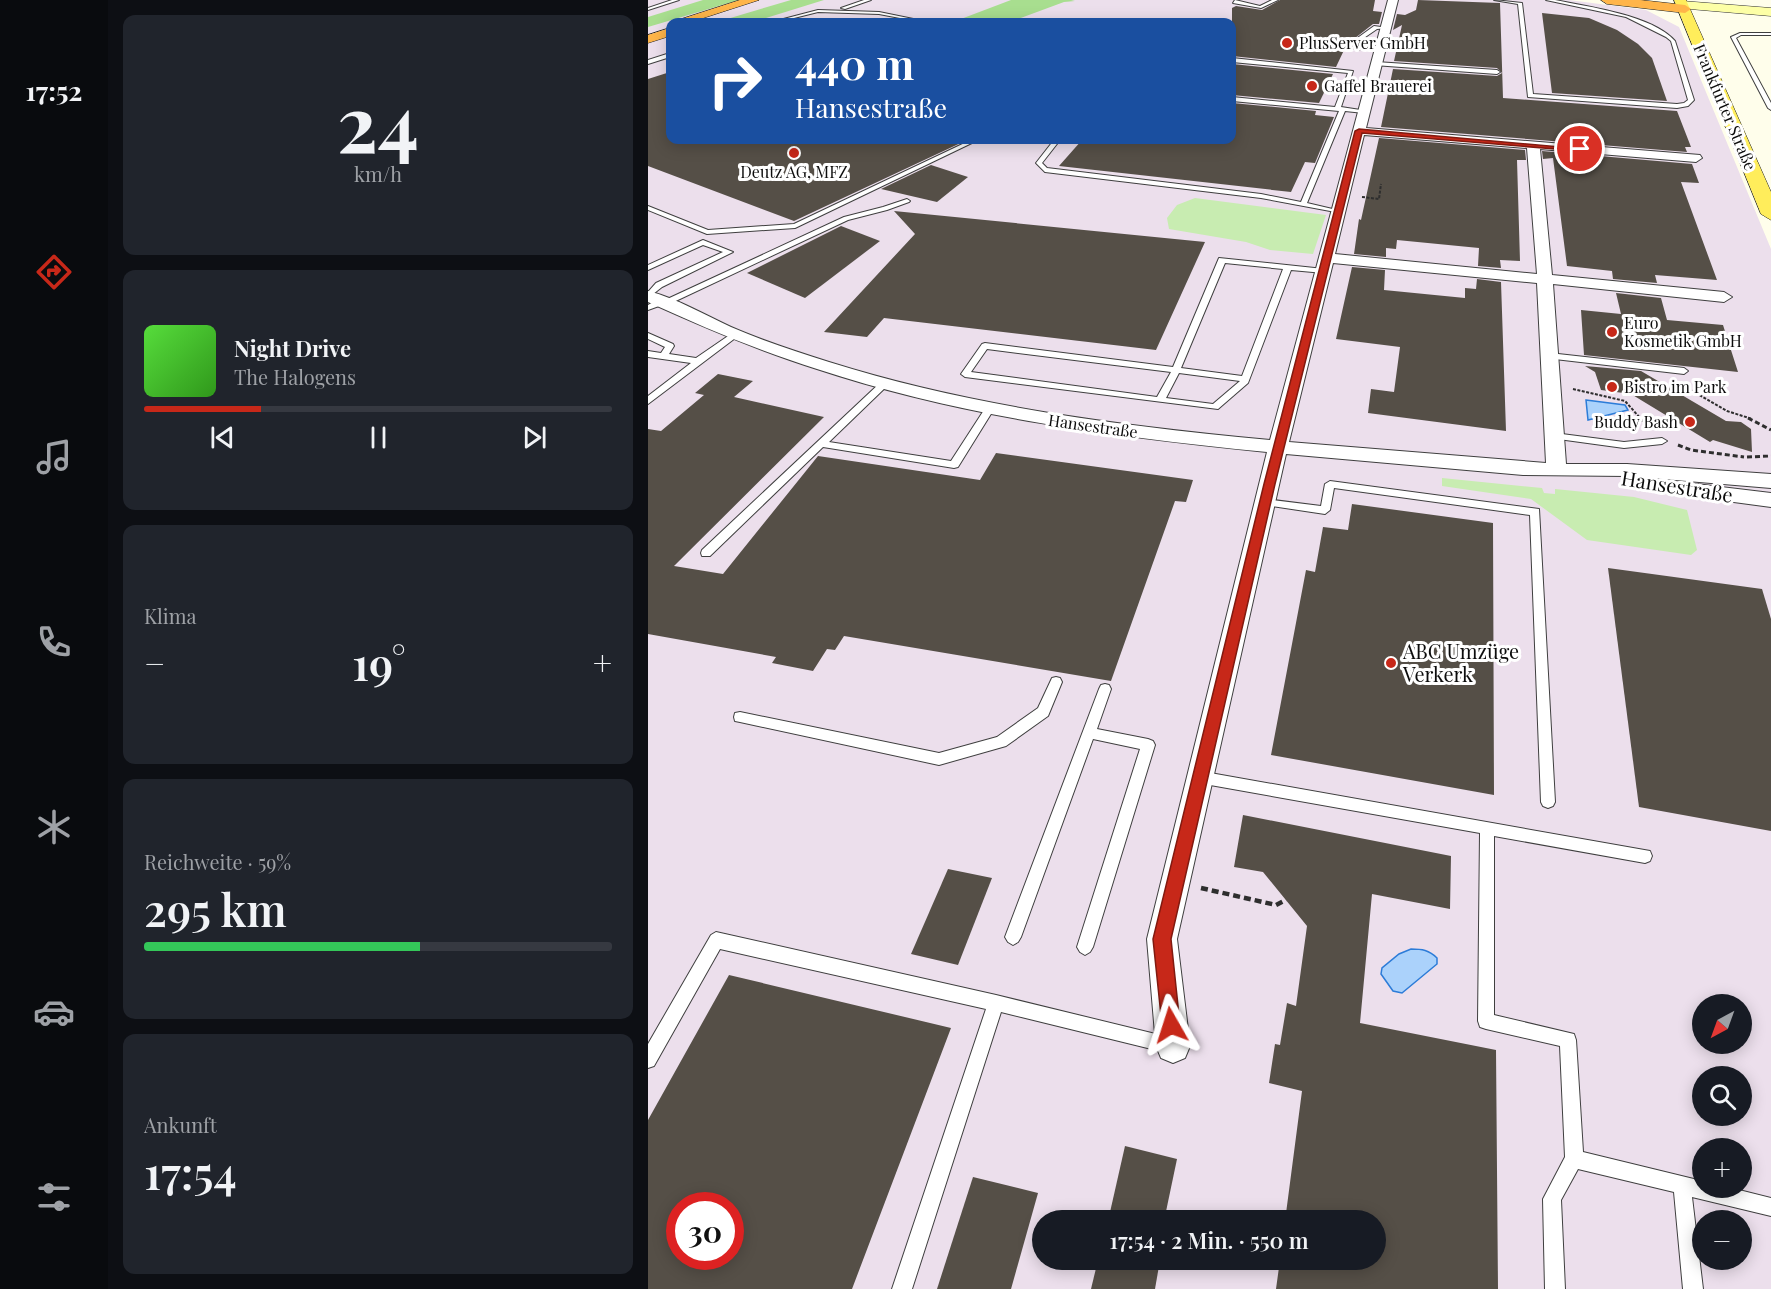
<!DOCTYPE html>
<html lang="de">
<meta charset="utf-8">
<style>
body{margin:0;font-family:"Playfair Display",serif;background:#20242c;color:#f1f3f6;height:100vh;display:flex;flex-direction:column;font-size:22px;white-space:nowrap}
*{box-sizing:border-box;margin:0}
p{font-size:20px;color:#9ea1a6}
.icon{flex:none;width:33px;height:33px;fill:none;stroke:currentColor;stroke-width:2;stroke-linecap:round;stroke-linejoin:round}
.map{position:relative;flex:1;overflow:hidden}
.sheet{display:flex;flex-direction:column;gap:15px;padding:15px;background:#0d0f14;width:540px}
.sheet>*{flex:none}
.top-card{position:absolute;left:18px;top:18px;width:570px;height:126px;border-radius:12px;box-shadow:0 3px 15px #0003;background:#1a4fa0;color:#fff;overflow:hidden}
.needle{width:39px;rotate:221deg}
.fabs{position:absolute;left:1044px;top:994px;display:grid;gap:12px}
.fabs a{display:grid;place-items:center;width:60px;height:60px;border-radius:50%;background:#171b24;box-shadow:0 3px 15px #0003;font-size:30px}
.speed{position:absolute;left:18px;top:1192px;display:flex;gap:12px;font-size:30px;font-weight:700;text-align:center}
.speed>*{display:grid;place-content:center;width:78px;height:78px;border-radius:50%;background:#171b24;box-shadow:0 3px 15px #0003;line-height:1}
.speed .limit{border:9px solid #d22;background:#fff;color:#111}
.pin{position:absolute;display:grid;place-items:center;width:51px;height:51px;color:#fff;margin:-26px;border:3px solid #fff;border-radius:50%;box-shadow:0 2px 6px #0007}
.me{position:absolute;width:66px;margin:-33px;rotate:354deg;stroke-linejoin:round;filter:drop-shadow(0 0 4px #0008)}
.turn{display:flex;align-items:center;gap:21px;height:126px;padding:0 30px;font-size:27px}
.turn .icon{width:78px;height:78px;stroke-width:2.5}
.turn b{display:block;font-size:42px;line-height:51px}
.big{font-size:45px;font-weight:600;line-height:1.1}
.sheet .widget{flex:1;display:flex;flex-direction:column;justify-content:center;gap:9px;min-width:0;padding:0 21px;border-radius:12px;background:#20242c}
.sheet .dial{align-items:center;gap:0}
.dial b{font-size:78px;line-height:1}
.song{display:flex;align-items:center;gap:18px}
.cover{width:72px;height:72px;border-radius:9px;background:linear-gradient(135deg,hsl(110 70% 55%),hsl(110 70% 35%))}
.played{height:6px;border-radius:3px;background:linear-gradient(90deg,#c72819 25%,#363941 25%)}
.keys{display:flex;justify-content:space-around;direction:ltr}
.heat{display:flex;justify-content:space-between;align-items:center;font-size:33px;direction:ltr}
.charge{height:9px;border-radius:4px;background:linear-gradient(90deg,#34c759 59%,#363941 0)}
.trip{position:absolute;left:384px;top:1210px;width:354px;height:60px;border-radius:30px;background:#171b24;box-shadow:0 3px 15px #0003;font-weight:600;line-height:60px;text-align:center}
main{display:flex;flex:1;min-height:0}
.tab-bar{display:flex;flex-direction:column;width:108px;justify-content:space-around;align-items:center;background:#090b0e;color:#9ea1a6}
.tab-bar .icon{width:42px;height:42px}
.tab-bar .current{color:#c72819}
.tab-bar b{font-size:27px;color:#f1f3f6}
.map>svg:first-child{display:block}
</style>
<main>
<nav class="tab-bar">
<b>17:52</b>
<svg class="icon current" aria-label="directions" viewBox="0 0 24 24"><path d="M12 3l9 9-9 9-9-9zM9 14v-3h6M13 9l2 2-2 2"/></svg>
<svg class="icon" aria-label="music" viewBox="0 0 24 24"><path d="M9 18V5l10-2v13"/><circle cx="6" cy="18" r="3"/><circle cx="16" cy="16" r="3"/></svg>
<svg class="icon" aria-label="phone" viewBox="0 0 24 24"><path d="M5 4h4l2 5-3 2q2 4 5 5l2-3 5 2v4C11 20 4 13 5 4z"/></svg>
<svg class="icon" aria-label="climate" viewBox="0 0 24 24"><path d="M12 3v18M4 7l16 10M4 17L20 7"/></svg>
<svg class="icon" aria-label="car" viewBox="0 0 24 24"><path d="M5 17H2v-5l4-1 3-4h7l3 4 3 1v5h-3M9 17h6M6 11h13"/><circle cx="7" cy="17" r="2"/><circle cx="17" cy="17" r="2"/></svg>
<svg class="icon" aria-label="filters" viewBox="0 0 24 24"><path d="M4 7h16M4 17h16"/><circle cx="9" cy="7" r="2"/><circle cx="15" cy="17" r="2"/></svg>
</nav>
<section class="sheet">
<div class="widget dial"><b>24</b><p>km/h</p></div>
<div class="widget">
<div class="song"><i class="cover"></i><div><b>Night Drive</b><p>The Halogens</p></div></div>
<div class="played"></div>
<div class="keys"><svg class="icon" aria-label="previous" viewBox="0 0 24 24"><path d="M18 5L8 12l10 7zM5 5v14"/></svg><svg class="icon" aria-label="pause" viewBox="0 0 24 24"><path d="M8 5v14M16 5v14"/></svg><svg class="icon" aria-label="next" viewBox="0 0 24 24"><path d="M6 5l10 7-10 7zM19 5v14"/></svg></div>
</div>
<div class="widget"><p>Klima</p>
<div class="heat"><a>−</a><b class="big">19°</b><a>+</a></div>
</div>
<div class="widget"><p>Reichweite · 59%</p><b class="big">295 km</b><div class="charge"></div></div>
<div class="widget"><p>Ankunft</p><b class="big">17:54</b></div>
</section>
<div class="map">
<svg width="1123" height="1289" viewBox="0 0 1123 1289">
<rect width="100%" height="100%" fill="#fffeeb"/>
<path fill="#ecdfec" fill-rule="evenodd" d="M 0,0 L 921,0 L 998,10 L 1031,27 L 1123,249 L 1123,1289 L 0,1289 ZM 22,22 L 584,22 L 584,140 L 22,140 ZM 1054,1005 L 1094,1005 L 1094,1044 L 1054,1044 ZM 1054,1077 L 1094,1077 L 1094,1116 L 1054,1116 ZM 1054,1149 L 1094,1149 L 1094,1188 L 1054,1188 ZM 32,1206 L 82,1206 L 82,1257 L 32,1257 ZM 394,1221 L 728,1221 L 728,1260 L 394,1260 ZM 1054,1221 L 1094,1221 L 1094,1260 L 1054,1260 Z"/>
<g fill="#c8ecb1">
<path d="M 547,198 L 678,215 L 665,254 L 622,250 L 598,242 L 521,229 L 519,218 L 529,205 Z"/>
<path d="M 794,478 L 894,488 L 896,493 L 907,494 L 907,489 L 986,497 L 1039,510 L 1049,550 L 1043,555 L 939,540 L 883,499 L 794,486 Z"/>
</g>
<g fill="#a8de8f">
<path d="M 55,0 L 91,0 L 0,27 L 0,17 Z"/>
<path d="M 143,0 L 176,0 L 105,22 L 69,22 Z"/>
<path d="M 363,0 L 423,0 L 427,1 L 416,2 L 362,22 L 305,22 Z"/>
</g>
<g fill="#abd2fb" stroke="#2c7cd8" stroke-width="1.5">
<path d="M 938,400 L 977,405 L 980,410 L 940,420 Z"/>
<path d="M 763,949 C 774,949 781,950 789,958 L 789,964 L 754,993 L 745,991 L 733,974 L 734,968 L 751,954 Z"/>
</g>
<g fill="#554f47" fill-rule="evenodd">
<path d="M 632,0 L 727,0 L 725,11 L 734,12 L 731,24 L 725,24 L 702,42 L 704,46 L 716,48 L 711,51 L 697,48 L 688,67 L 584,56 L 584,8 L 588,6 L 614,10 Z"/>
<path d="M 770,0 L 852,3 L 855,98 L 1029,111 L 1043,147 L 1037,147 L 1039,152 L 733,127 L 745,69 L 849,76 L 854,73 L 849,68 L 746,61 L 754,25 L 745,30 L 749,14 L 757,15 L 768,10 Z"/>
<path d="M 894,13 L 941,18 L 969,30 L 990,44 L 1004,58 L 1019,101 L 904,93 Z"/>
<path d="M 584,64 L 685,74 L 671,103 L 584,95 Z"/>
<path d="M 22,72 L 22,140 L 319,140 L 146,221 L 0,166 L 0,79 Z"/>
<path d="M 584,103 L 668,111 L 667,115 L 686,117 L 667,163 L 657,162 L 643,192 L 411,166 L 434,140 L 488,144 L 492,140 L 584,140 Z"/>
<path d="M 731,138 L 877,150 L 878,160 L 869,160 L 872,261 L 852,260 L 853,268 L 830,266 L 831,248 L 749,240 L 748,249 L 738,248 L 738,257 L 706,254 L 711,219 L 713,220 Z"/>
<path d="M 894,151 L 1044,164 L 1051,183 L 1033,182 L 1069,280 L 1007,275 L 1009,283 L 965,279 L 964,271 L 919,266 L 905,158 L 895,159 Z"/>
<path d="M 283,165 L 320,177 L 289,202 L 233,189 Z"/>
<path d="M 246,211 L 557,242 L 508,350 L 236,318 L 219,337 L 176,332 L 267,234 Z"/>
<path d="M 193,226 L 232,241 L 157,298 L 99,273 Z"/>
<path d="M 704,267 L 737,270 L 736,290 L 817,298 L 817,288 L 828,289 L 829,279 L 853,282 L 858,431 L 720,413 L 723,389 L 746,392 L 752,347 L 688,339 Z"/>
<path d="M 968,293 L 1013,298 L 1019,320 L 1075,325 L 1090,372 L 936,355 L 933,310 L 973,314 Z"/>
<path d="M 937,366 L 993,371 L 1078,421 L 1093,422 L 1103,429 L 1104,452 L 1065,440 L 1062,442 L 983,394 L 953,390 L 947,372 Z"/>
<path d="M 70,374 L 105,381 L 86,397 L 176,417 L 26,566 L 75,574 L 170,456 L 332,480 L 348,453 L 545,480 L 538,502 L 527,501 L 463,681 L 196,636 L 187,650 L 179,649 L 165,671 L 124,663 L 128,657 L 0,634 L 0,429 L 13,431 L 56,395 L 47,393 Z"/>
<path d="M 704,504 L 845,523 L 846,795 L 623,755 L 658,570 L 667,572 L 675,527 L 700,530 Z"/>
<path d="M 960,568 L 1114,589 L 1123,619 L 1123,831 L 991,807 Z"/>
<path d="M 595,815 L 803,856 L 802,909 L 724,894 L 712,1023 L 848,1050 L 850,1289 L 628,1289 L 632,1260 L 728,1260 L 728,1221 L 637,1221 L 654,1091 L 621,1083 L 627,1044 L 632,1045 L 639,1003 L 648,1006 L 659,926 L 615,872 L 586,867 Z"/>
<path d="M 300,869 L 344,878 L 310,965 L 263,954 Z"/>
<path d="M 81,975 L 303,1028 L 204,1289 L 0,1289 L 0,1120 ZM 32,1206 L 82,1206 L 82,1257 L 32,1257 Z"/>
<path d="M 477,1146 L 529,1159 L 516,1221 L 460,1221 Z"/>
<path d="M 325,1177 L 390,1193 L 363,1289 L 289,1289 Z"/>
<path d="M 450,1260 L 512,1260 L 507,1289 L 443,1289 Z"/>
</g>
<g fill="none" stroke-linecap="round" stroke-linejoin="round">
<g stroke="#3f3f3f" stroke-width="2">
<g id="lane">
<path d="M 24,0 L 31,0 L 0,10 L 0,8 Z"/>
<path d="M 216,0 L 223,0 L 197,9 L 193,8 Z"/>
<path d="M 587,0 L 612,6 L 624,0 L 630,0 L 613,8 L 585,3 Z"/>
<path d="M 846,0 L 874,3 L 885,94 L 1029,104 L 1036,103 L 1040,100 L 1023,41 L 1018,37 L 978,17 L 898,0 L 907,0 C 941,7 1004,15 1027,41 L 1046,100 L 1040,106 L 1029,108 L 880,97 L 870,4 Z"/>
<path d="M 170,10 L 231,12 L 280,22 L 273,22 L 231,14 L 170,12 L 130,22 L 124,22 Z"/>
<path d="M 726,26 L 740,28 L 729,29 L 710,42 L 734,47 L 734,49 L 704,44 L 704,42 Z"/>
<path d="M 1092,33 L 1123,33 L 1123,35 L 1093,35 L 1088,38 L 1123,103 L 1123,110 L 1120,108 L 1083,37 Z"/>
<path d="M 22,53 L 22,57 L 0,64 L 0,60 Z"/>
<path d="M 584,58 L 705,71 L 693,107 L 719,111 L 716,113 L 697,111 L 659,203 L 693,211 L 693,213 L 613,198 L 397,172 L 388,163 L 406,140 L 412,140 L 394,163 L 399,168 L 613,194 L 653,202 L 691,111 L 584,101 L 584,97 L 687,107 L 700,73 L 584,62 Z"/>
<path d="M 728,62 L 849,70 L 852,72 L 849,74 L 726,65 Z"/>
<path d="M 323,140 L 330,140 L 147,228 L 59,234 L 0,210 L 0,206 L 60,230 L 146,224 Z"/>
<path d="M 259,199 L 262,201 L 261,202 L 239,210 L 200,220 L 17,306 L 11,306 L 0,310 L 0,305 L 9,300 L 15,301 L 196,217 L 235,207 Z"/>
<path d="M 55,240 L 85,252 L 14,287 L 0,298 L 0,292 L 8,283 L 75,252 L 55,245 L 0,270 L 0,265 Z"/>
<path d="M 571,258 L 676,269 L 680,271 L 676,273 L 643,270 L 600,383 L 570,409 L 317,377 L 313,374 L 334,344 L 337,343 L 525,367 ZM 577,263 L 635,269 L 594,376 L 533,368 ZM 339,349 L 523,372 L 509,397 L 323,372 ZM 531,373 L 592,381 L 565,404 L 518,398 Z"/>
<path d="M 0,333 L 25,344 L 26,346 L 21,354 L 48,358 L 83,334 L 90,336 L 0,404 L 0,396 L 43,363 L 0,357 L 0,351 L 13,353 L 17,347 L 0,339 Z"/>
<path d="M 901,353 L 1036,368 L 1040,371 L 1036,374 L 898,358 L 898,354 Z"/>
<path d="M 236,381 L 239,382 L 239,386 L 181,442 L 303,461 L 338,407 L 341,406 L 346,409 L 310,467 L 306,468 L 175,447 L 62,556 L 54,556 L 53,553 L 54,550 L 233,382 Z"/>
<path d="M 906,433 L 976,442 L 1014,438 L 1019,441 L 1014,444 L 976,448 L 903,438 L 903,434 Z"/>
<path d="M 682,481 L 891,509 L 907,802 L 905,806 L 900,808 L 895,806 L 893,802 L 882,515 L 686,488 L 682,510 L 677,514 L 617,505 L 612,502 L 617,499 L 673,506 L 677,484 Z"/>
<path d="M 408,677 L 412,678 L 414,682 L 400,716 L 358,746 L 291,765 L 92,722 L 87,721 L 86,717 L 87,713 L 92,712 L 291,753 L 349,737 L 390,708 L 404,678 Z"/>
<path d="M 457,684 L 461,685 L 463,689 L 449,729 L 500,739 L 505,741 L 507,745 L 445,947 L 442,952 L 437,955 L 432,952 L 429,947 L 492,749 L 445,739 L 373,937 L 370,942 L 365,945 L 360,942 L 357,937 L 451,689 L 453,685 Z"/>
<path d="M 551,771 L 1002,851 L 1004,856 L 1002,861 L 997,863 L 846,836 L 846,1015 L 926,1034 L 928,1040 L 935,1152 L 1054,1181 L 1054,1188 L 1083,1188 L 1123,1198 L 1123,1216 L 1044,1197 L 1055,1289 L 1035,1289 L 1026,1192 L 930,1169 L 913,1200 L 917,1289 L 897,1289 L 895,1199 L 917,1157 L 912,1046 L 838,1029 L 832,1027 L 830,1021 L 832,833 L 551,783 L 546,781 L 544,777 L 546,773 Z"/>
<path d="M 68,932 L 348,995 L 524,1038 L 530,1040 L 532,1046 L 530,1052 L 524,1054 L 353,1012 L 264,1289 L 244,1289 L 338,1009 L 72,949 L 6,1066 L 0,1068 L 0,1044 L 63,935 Z"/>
</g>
</g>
<g stroke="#3f3f3f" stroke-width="2">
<g id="street">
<path d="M 740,0 L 750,0 L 718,128 L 1052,155 L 1054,158 L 1048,162 L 892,149 L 904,275 L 1076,292 L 1084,297 L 1076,302 L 905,284 L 918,464 L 979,464 L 1123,474 L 1123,488 L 979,476 L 875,475 L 638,454 L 529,939 L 542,1046 L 537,1058 L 525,1063 L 513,1058 L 508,1046 L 499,939 L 619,452 C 468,437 314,417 169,369 C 111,351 55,327 0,302 L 0,291 C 28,298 57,315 83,327 C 115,341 149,352 181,362 C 324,407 474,426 622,440 ZM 716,135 L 879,148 L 889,274 L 687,254 ZM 685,263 L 889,283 L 898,463 L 641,442 Z"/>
<path d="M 1048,484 L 1123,493 L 1123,507 L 1041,496 L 1038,491 L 1041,486 Z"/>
</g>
</g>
<g stroke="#2e2e2e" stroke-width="1">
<path id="secondary" d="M 1034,1 L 1123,8 L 1123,16 L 1030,8 L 1028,5 Z"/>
</g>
<g stroke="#1d1d1d" stroke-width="1">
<path id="primary" d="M 1026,0 L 1038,0 L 1123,192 L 1123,220 L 1113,214 Z"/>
</g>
<g stroke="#1d1d1d" stroke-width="1">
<g id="highway">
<path d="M 92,0 L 111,0 L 43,22 L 24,22 Z"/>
<path d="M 953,0 L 992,0 L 1037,5 L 1043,9 L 1037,13 L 959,4 Z"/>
<path d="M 22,28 L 22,36 L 0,43 L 0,35 Z"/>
</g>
</g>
<g stroke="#2e2e2e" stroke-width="2" stroke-dasharray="3 1.5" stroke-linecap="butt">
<path d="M 714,197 L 731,199 L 733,184"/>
<path d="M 1036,386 L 1079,411 L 1104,419"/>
<path d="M 925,389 L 977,401 L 993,419"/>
</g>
<g stroke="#2e2e2e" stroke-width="3" stroke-dasharray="5 3" stroke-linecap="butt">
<path d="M 991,418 L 1001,425"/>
<path d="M 1100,418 L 1123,430"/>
<path d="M 1030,445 L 1043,450 L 1096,457"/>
<path d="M 1099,457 L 1123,456"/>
</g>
<path stroke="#2e2e2e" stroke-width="4.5" stroke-dasharray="7 4" stroke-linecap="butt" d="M 553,888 L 628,905 L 638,900"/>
<use href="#lane" fill="#fff" fill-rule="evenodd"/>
<use href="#street" fill="#fff" fill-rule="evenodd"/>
<use href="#secondary" fill="#fdffa6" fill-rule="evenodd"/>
<use href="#primary" fill="#ffed5b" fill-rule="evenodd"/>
<use href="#highway" fill="#ffb549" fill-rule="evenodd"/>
</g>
<path fill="#c72819" stroke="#811a10" stroke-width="1.5" d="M 711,129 L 935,149 L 932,151 L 714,133 L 627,484 L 523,939 L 532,1025 L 530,1032 L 523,1034 L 516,1032 L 514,1025 L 505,939 L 616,484 L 707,131 Z"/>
<g fill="#c72819" stroke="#fff" stroke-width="2">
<circle cx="639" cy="43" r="6"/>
<circle cx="664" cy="86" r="6"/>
<circle cx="146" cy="153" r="6"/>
<circle cx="964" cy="332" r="6"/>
<circle cx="964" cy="387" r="6"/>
<circle cx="1042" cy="422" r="6"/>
<circle cx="743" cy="663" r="6"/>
</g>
<g text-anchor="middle" stroke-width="6" stroke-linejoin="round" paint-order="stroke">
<g font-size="16" fill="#0c0c0c" stroke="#fff" text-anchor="start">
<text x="651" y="49">PlusServer GmbH</text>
<text x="676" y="92">Gaffel Brauerei</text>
<text x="146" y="178" text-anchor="middle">Deutz AG, MFZ</text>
<text x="976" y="329">Euro<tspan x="976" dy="18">Kosmetik GmbH</tspan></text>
<text x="976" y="393">Bistro im Park</text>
<text x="1030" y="428" text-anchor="end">Buddy Bash</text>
</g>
<g font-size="16" fill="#0c0c0c" stroke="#fff">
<text transform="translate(1077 107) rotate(67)" y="6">Frankfurter Straße</text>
<text transform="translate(445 426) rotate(8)" y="6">Hansestraße</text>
</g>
<g font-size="20" fill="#0c0c0c" stroke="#fff">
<text transform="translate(1029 487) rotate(9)" y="7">Hansestraße</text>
</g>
<g font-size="20" fill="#0c0c0c" stroke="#fff" text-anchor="start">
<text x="755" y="659">ABC Umzüge<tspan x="755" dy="23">Verkerk</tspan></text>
</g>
</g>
</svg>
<div class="fabs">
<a><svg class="needle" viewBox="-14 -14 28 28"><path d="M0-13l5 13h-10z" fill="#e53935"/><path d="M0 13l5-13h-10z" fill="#9ea1a6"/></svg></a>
<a><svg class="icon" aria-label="search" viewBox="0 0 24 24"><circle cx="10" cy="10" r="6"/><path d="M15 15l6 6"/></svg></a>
<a>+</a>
<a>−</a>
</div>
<div class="speed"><div class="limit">30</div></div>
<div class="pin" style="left:932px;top:149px;background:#d93025"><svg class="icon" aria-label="arrive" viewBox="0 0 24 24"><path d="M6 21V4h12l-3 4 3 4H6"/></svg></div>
<svg class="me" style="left:523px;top:1025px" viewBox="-20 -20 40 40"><path d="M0-17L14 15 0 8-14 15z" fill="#c72819" stroke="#fff" stroke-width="4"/></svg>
<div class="trip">17:54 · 2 Min. · 550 m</div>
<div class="top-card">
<div class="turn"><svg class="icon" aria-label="right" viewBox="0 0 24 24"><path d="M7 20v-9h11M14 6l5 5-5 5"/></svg><div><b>440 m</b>Hansestraße</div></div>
</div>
</div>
</main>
